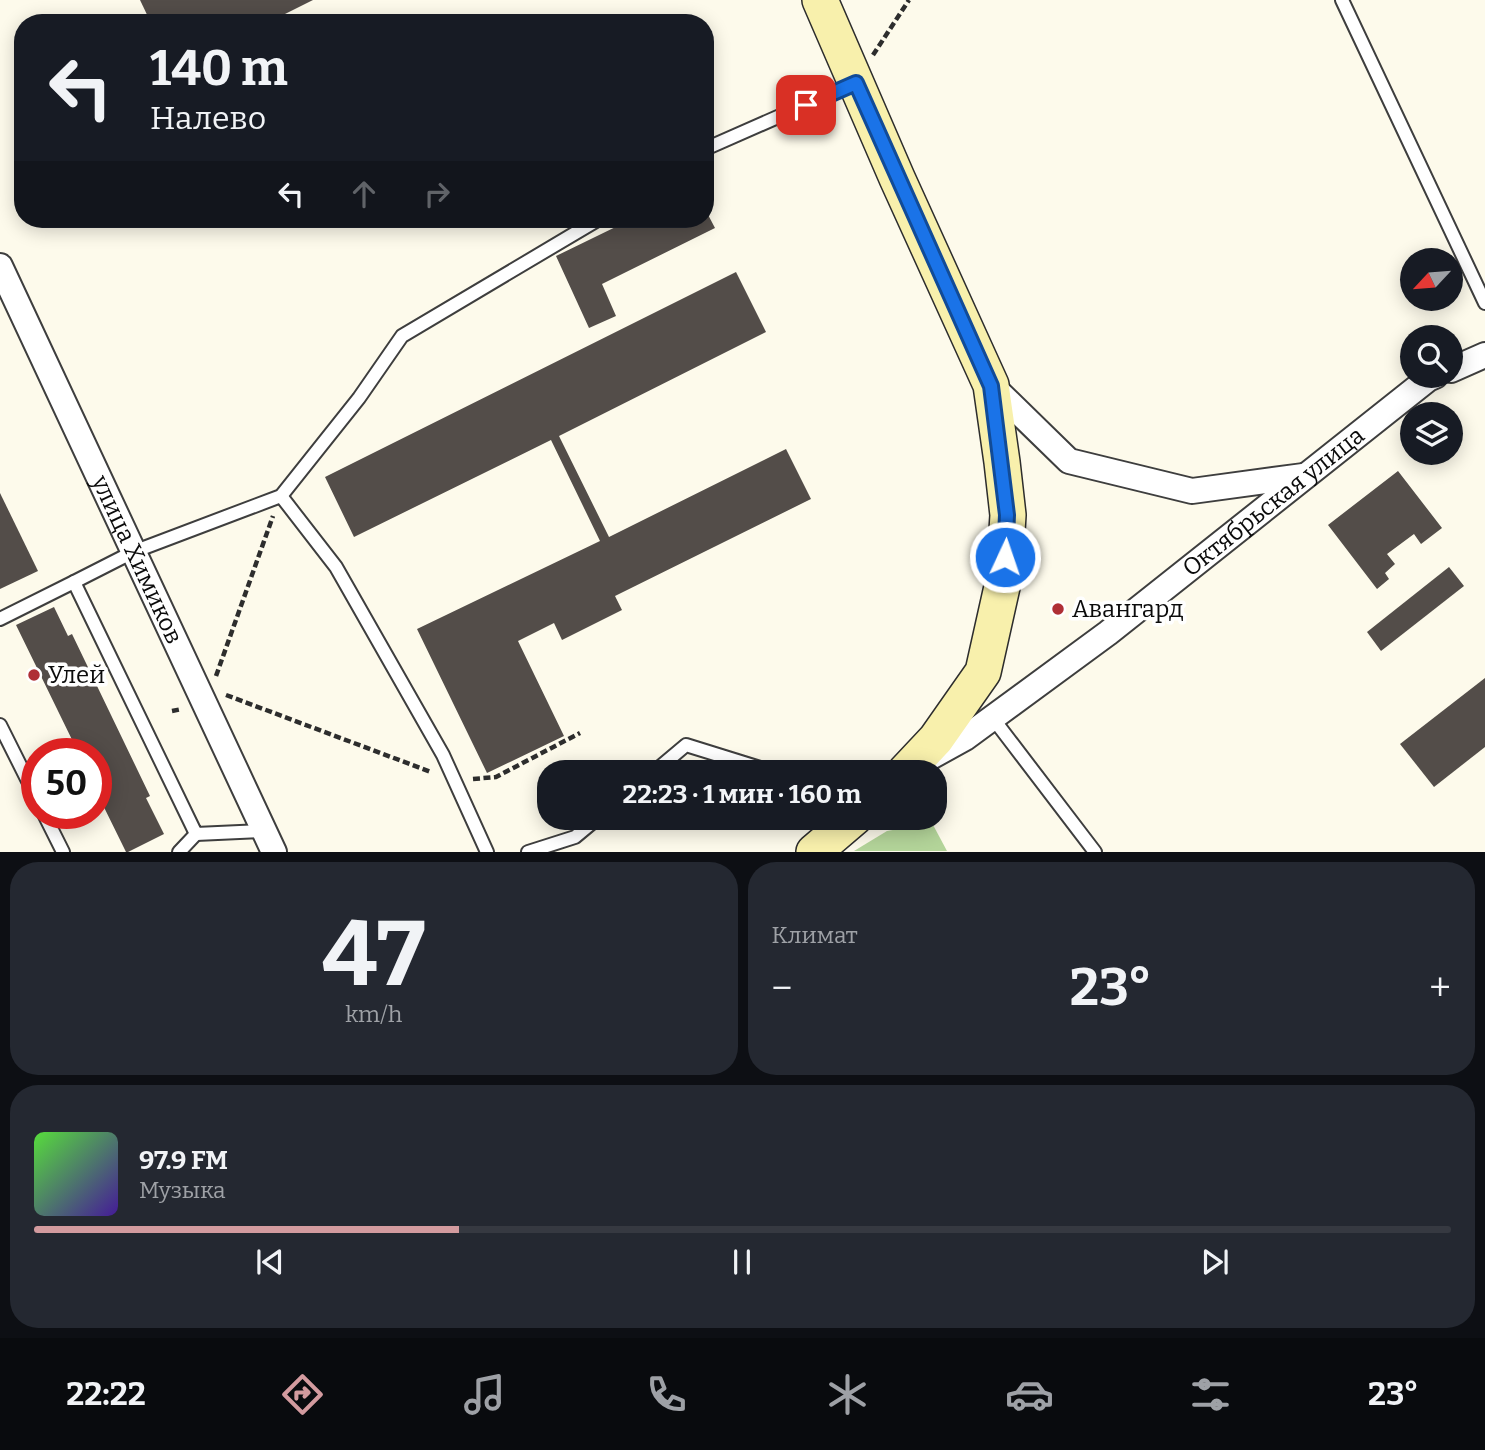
<!DOCTYPE html>
<html lang="ru">
<meta charset="utf-8">
<style>
body{margin:0;font-family:Bitter,serif;background:#242831;color:#f1f3f6;height:100vh;display:flex;flex-direction:column;font-size:26px;white-space:nowrap}
*{box-sizing:border-box;margin:0}
p{font-size:23px;color:#9ea1a6}
.icon{flex:none;width:38px;height:38px;fill:none;stroke:currentColor;stroke-width:2;stroke-linecap:round;stroke-linejoin:round}
.map{position:relative;height:852px;overflow:hidden}
.details{display:flex;flex-direction:column;gap:10px;padding:10px;background:#0d0f14;flex:1}
.details>*{flex:none}
.hud{position:absolute;left:14px;top:14px;width:700px;height:214px;border-radius:28px;box-shadow:0 4px 18px #0003;background:#171b24;color:#f1f3f6;overflow:hidden}
.needle{width:46px;rotate:244deg}
.tools{position:absolute;left:1400px;top:248px;display:grid;gap:14px}
.tools a{display:grid;place-items:center;width:63px;height:63px;border-radius:50%;background:#171b24;box-shadow:0 4px 18px #0003;font-size:35px}
.speed{position:absolute;left:21px;top:738px;display:flex;gap:14px;font-size:35px;font-weight:700;text-align:center}
.speed>*{display:grid;place-content:center;width:91px;height:91px;border-radius:50%;background:#171b24;box-shadow:0 4px 18px #0003;line-height:1}
.speed .limit{border:10px solid #d22;background:#fff;color:#111}
.pin{position:absolute;display:grid;place-items:center;width:60px;height:60px;color:#fff;margin:-30px;border-radius:14px;box-shadow:0 4px 10px #0006}
.me{position:absolute;width:77px;margin:-38px;rotate:3deg;stroke-linejoin:round;filter:drop-shadow(0 0 5px #0008)}
.turn{display:flex;align-items:center;gap:24px;height:147px;padding:0 21px;font-size:32px}
.turn .icon{width:91px;height:91px;stroke-width:2.5}
.turn b{display:block;font-size:49px;line-height:60px}
.lanes{display:flex;align-items:center;height:66px;padding:0 21px;background:#0003;justify-content:center;gap:35px;direction:ltr}
.lanes .off{opacity:.35}
.big{font-size:52px;font-weight:700;line-height:1.1}
.details .card{flex:1;display:flex;flex-direction:column;justify-content:center;gap:10px;min-width:0;padding:0 24px;border-radius:28px;background:#242831}
.details .dial{align-items:center;gap:0}
.dial b{font-size:91px;line-height:1}
.song{display:flex;align-items:center;gap:21px}
.cover{width:84px;height:84px;border-radius:10px;background:linear-gradient(135deg,hsl(110 70% 55%),hsl(260 70% 35%))}
.played{height:7px;border-radius:4px;background:linear-gradient(90deg,#d39b9f 30%,#363941 30%)}
.keys{display:flex;justify-content:space-around;direction:ltr}
.heat{display:flex;justify-content:space-between;align-items:center;font-size:38px;direction:ltr}
.details .tiles{flex:1;display:grid;gap:10px;grid-template-columns:1fr 1fr}
.card:last-child{grid-column:span 2}
.trip{position:absolute;left:537px;top:760px;width:410px;height:70px;border-radius:28px;background:#171b24;box-shadow:0 4px 18px #0003;font-weight:700;line-height:70px;text-align:center}
.dock{display:flex;height:112px;justify-content:space-around;align-items:center;background:#090b0e;color:#9ea1a6}
.dock .icon{width:49px;height:49px}
.dock .on{color:#d39b9f}
.dock b{font-size:32px;color:#f1f3f6}
.map>svg:first-child{display:block}
</style>
<div class="map">
<svg width="1485" height="852" viewBox="0 0 1485 852">
<rect width="100%" height="100%" fill="#fdfaeb"/>
<path fill="#b3d499" d="M 932,823 L 947,851 L 854,851 L 887,831 Z"/>
<g fill="#534d49">
<path d="M 140,0 L 313,0 L 267,23 L 151,23 Z"/>
<path d="M 705,209 L 715,228 L 602,284 L 616,316 L 589,328 L 556,256 L 632,219 L 705,219 Z"/>
<path d="M 736,272 L 766,332 L 559,436 L 609,537 L 786,449 L 811,499 L 615,596 L 622,610 L 562,640 L 554,623 L 518,641 L 564,736 L 487,773 L 417,629 L 600,541 L 551,440 L 354,537 L 325,477 Z"/>
<path d="M 1398,471 L 1442,528 L 1421,544 L 1414,534 L 1387,554 L 1395,564 L 1385,573 L 1389,579 L 1377,589 L 1328,525 Z"/>
<path d="M 0,493 L 38,571 L 0,589 Z"/>
<path d="M 1449,567 L 1464,586 L 1381,651 L 1367,632 Z"/>
<path d="M 54,607 L 68,636 L 72,634 L 150,796 L 146,798 L 164,834 L 128,852 L 126,852 L 96,791 L 96,754 L 79,754 L 16,625 Z"/>
<path d="M 1485,678 L 1485,747 L 1434,787 L 1400,744 Z"/>
</g>
<g fill="none" stroke-linecap="round" stroke-linejoin="round">
<g stroke="#3e3e3e" stroke-width="16">
<g id="lane">
<path d="M 1342,0 L 1485,303"/>
<path d="M 705,149 L 855,83"/>
<path d="M 281,496 L 336,567 L 443,755 L 487,852"/>
<path d="M 0,619 L 74,582"/>
<path d="M 992,717 L 1095,852"/>
<path d="M 0,725 L 37,799"/>
<path d="M 654,772 L 686,745 L 773,772"/>
<path d="M 44,814 L 63,852"/>
<path d="M 264,831 L 196,834 L 74,582 L 133,552 L 281,496 L 359,398 L 402,336 L 599,219"/>
<path d="M 179,852 L 196,834"/>
<path d="M 528,852 L 575,837 L 599,817"/>
</g>
</g>
<g stroke="#3e3e3e" stroke-width="28">
<g id="street">
<path id="s1" d="M 0,266 L 274,852"/>
<path d="M 1451,370 L 1485,355"/>
<path d="M 991,385 L 1069,461 L 1192,491 L 1303,476"/>
<path id="s2" d="M 927,759 L 965,738 L 1108,633 L 1428,379 L 1435,376"/>
</g>
</g>
<g stroke="#2d2d2d" stroke-width="38">
<g id="secondary">
<path d="M 820,0 L 897,178 L 991,385 L 1002,462 L 1008,515 L 1004,578 L 983,672 L 936,739 L 905,772"/>
<path d="M 814,852 L 855,817"/>
</g>
</g>
<g stroke="#2d2d2d" stroke-width="4.5" stroke-dasharray="7 3.5" stroke-linecap="butt">
<path d="M 873,55 L 909,0"/>
<path d="M 216,676 L 273,516"/>
<path d="M 226,695 L 431,772"/>
<path d="M 172,711 L 182,709"/>
<path d="M 473,779 L 496,777 L 580,733"/>
</g>
<use href="#lane" stroke="#fff" stroke-width="12"/>
<use href="#street" stroke="#fff" stroke-width="24"/>
<use href="#secondary" stroke="#f8f0ac" stroke-width="35"/>
</g>
<g fill="none" stroke-linecap="round" stroke-linejoin="round">
<g stroke="#114b97" stroke-width="18">
<path id="route" d="M 806,105 L 856,83 L 991,386 L 1007,515 L 1005,557"/>
</g>
<use href="#route" stroke="#1a73e8" stroke-width="12"/>
</g>
<g fill="#af2f35" stroke="#fff" stroke-width="2.5">
<circle cx="1058" cy="609" r="7"/>
<circle cx="34" cy="675" r="7"/>
</g>
<g text-anchor="middle" stroke-width="7" stroke-linejoin="round" paint-order="stroke">
<g font-size="24" fill="#0b0b0b" stroke="#fff">
<text dy="8" stroke="none"><textPath href="#s2" startOffset="432">Октябрьская улица</textPath></text>
<text dy="8" stroke="none"><textPath href="#s1" startOffset="324">улица Химиков</textPath></text>
</g>
<g font-size="24" fill="#0b0b0b" stroke="#fff" text-anchor="start">
<text x="1072" y="617">Авангард</text>
<text x="48" y="683">Улей</text>
</g>
</g>
</svg>
<div class="tools">
<a><svg class="needle" viewBox="-14 -14 28 28"><path d="M0-13l5 13h-10z" fill="#e53935"/><path d="M0 13l5-13h-10z" fill="#9ea1a6"/></svg></a>
<a><svg class="icon" aria-label="search" viewBox="0 0 24 24"><circle cx="10" cy="10" r="6"/><path d="M15 15l6 6"/></svg></a>
<a><svg class="icon" aria-label="layers" viewBox="0 0 24 24"><path d="M12 4l9 5-9 5-9-5zM3 14l9 5 9-5"/></svg></a>
</div>
<div class="speed"><div class="limit">50</div></div>
<div class="pin" style="left:806px;top:105px;background:#d93025"><svg class="icon" aria-label="arrive" viewBox="0 0 24 24"><path d="M6 21V4h12l-3 4 3 4H6"/></svg></div>
<svg class="me" style="left:1005px;top:557px" viewBox="-20 -20 40 40"><circle r="17" fill="#1a73e8" stroke="#fff" stroke-width="3"/><path d="M0-11L8 9 0 5-8 9z" fill="#fff"/></svg>
<div class="trip">22:23 · 1 мин · 160 m</div>
<div class="hud">
<div class="turn"><svg class="icon" aria-label="left" viewBox="0 0 24 24"><path d="M17 20v-9H6M10 6l-5 5 5 5"/></svg><div><b>140 m</b>Налево</div></div>
<div class="lanes"><svg class="icon" aria-label="left" viewBox="0 0 24 24"><path d="M17 20v-9H6M10 6l-5 5 5 5"/></svg><svg class="icon off" aria-label="ahead" viewBox="0 0 24 24"><path d="M12 20V5M6 11l6-6 6 6"/></svg><svg class="icon off" aria-label="right" viewBox="0 0 24 24"><path d="M7 20v-9h11M14 6l5 5-5 5"/></svg></div>
</div>
</div>
<section class="details">
<div class="tiles">
<div class="card dial"><b>47</b><p>km/h</p></div>
<div class="card"><p>Климат</p>
<div class="heat"><a>−</a><b class="big">23°</b><a>+</a></div>
</div>
<div class="card">
<div class="song"><i class="cover"></i><div><b>97.9 FM</b><p>Музыка</p></div></div>
<div class="played"></div>
<div class="keys"><svg class="icon" aria-label="previous" viewBox="0 0 24 24"><path d="M18 5L8 12l10 7zM5 5v14"/></svg><svg class="icon" aria-label="pause" viewBox="0 0 24 24"><path d="M8 5v14M16 5v14"/></svg><svg class="icon" aria-label="next" viewBox="0 0 24 24"><path d="M6 5l10 7-10 7zM19 5v14"/></svg></div>
</div>
</div>
</section>
<nav class="dock">
<b>22:22</b>
<svg class="icon on" aria-label="directions" viewBox="0 0 24 24"><path d="M12 3l9 9-9 9-9-9zM9 14v-3h6M13 9l2 2-2 2"/></svg>
<svg class="icon" aria-label="music" viewBox="0 0 24 24"><path d="M9 18V5l10-2v13"/><circle cx="6" cy="18" r="3"/><circle cx="16" cy="16" r="3"/></svg>
<svg class="icon" aria-label="phone" viewBox="0 0 24 24"><path d="M5 4h4l2 5-3 2q2 4 5 5l2-3 5 2v4C11 20 4 13 5 4z"/></svg>
<svg class="icon" aria-label="climate" viewBox="0 0 24 24"><path d="M12 3v18M4 7l16 10M4 17L20 7"/></svg>
<svg class="icon" aria-label="car" viewBox="0 0 24 24"><path d="M5 17H2v-5l4-1 3-4h7l3 4 3 1v5h-3M9 17h6M6 11h13"/><circle cx="7" cy="17" r="2"/><circle cx="17" cy="17" r="2"/></svg>
<svg class="icon" aria-label="filters" viewBox="0 0 24 24"><path d="M4 7h16M4 17h16"/><circle cx="9" cy="7" r="2"/><circle cx="15" cy="17" r="2"/></svg>
<b>23°</b>
</nav>
